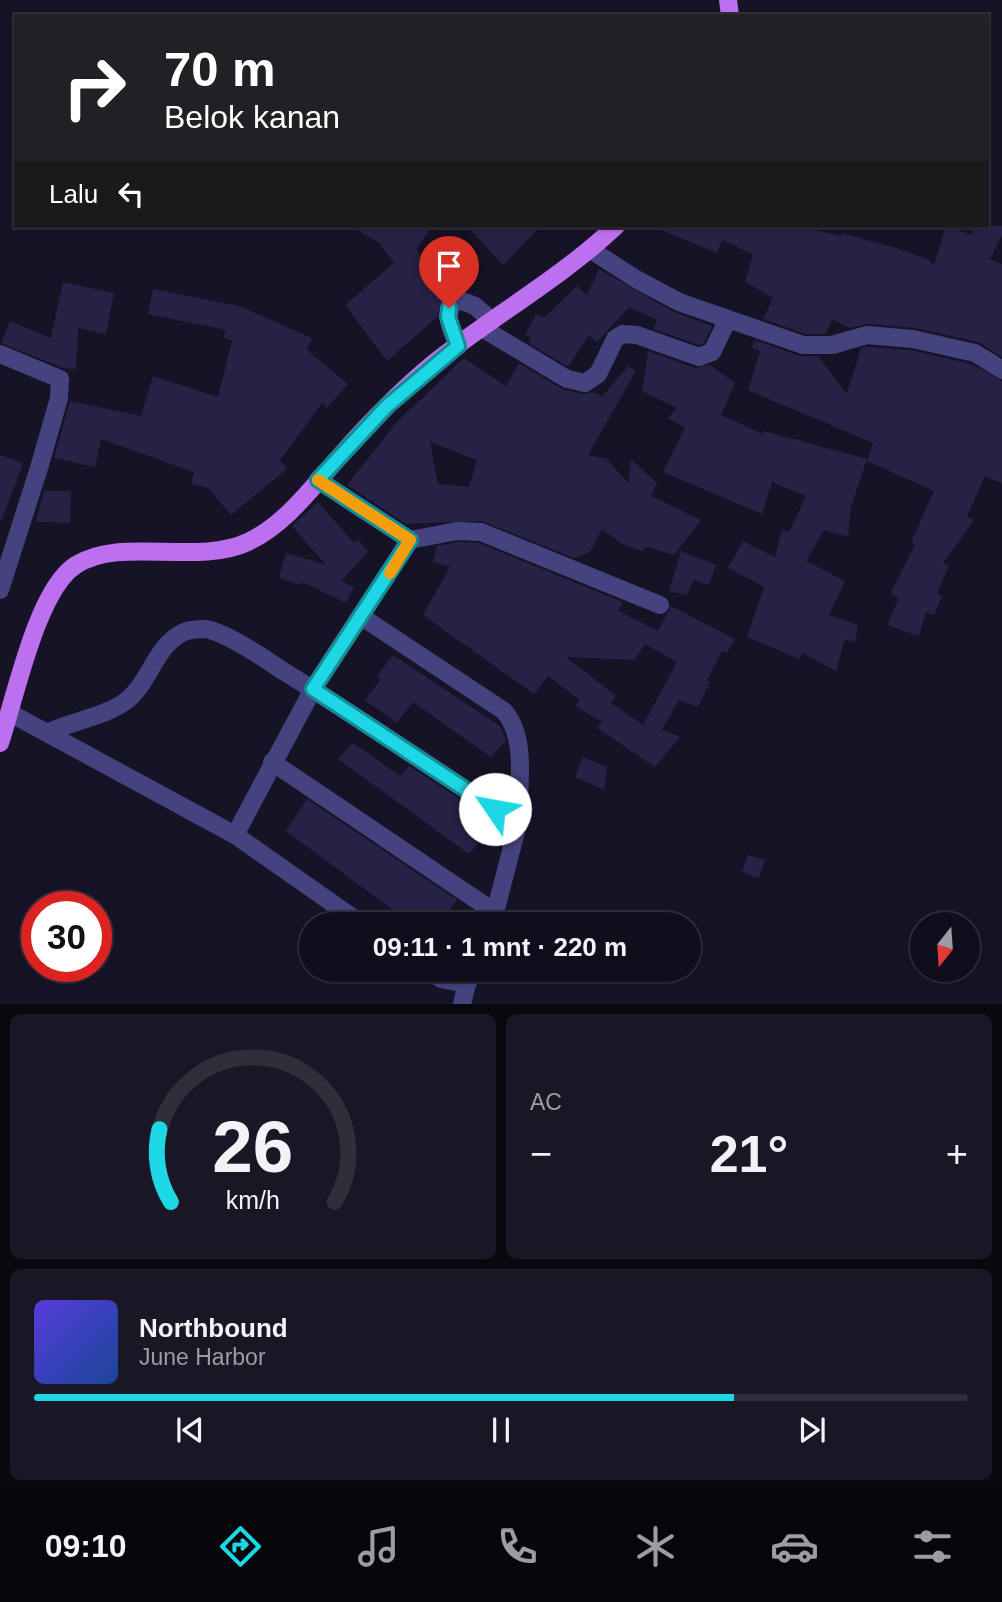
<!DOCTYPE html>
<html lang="id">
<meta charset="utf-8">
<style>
body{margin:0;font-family:Helvetica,sans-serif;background:#191725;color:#f1f3f6;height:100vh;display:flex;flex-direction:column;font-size:26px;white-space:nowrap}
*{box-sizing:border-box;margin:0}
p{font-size:23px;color:#9c9ca3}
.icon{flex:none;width:38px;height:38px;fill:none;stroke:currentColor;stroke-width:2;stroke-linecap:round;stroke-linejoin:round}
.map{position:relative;height:1004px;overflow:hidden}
.drawer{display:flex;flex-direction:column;gap:10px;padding:10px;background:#09080f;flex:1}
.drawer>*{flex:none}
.guide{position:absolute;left:14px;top:14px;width:975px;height:214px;border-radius:0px;box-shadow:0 2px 5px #0004,0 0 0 2px #302e3b;background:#202124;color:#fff;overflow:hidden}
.needle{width:46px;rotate:197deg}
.fabs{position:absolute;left:910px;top:912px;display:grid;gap:14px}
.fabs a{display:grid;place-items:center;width:70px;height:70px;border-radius:50%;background:#100e1c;box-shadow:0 2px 5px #0004,0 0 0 2px #302e3b;font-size:35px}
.speed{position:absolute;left:21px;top:891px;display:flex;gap:14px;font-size:35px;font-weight:700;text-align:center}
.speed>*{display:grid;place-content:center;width:91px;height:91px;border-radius:50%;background:#100e1c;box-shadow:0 2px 5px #0004,0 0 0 2px #302e3b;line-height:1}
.speed .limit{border:10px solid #d22;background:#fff;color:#111}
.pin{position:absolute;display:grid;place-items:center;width:60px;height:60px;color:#fff;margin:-72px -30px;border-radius:50% 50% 50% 0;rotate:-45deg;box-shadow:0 0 7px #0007}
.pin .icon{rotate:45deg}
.me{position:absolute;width:77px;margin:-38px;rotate:303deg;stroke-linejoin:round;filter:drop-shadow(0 0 5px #0008)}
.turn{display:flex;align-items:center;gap:24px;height:147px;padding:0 35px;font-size:32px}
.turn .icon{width:91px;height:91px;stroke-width:2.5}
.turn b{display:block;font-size:49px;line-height:60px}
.then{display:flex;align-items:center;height:66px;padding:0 35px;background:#0003;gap:14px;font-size:26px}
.big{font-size:52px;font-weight:700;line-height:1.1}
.drawer .widget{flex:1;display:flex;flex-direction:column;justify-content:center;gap:10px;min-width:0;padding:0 24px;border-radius:10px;background:#191725}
.drawer .dial{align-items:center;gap:0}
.dial svg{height:182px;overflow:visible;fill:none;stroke:#302e3b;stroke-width:7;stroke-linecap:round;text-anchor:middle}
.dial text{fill:#f1f3f6;stroke:none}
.song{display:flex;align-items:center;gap:21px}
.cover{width:84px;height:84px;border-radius:10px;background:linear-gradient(135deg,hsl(250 70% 55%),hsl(220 70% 35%))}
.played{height:7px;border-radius:4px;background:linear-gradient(90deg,#1ed7e5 75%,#302e3b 75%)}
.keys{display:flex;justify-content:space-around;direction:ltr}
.heat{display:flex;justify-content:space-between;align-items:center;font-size:38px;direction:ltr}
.drawer .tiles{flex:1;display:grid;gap:10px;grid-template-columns:1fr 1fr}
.widget:last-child{grid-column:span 2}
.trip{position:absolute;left:299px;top:912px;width:402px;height:70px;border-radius:35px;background:#100e1c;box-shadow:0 2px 5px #0004,0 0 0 2px #302e3b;font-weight:700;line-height:70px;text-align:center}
.tab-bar{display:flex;height:112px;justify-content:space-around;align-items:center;background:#06060b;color:#9c9ca3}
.tab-bar .icon{width:49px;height:49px}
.tab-bar .current{color:#1ed7e5}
.tab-bar b{font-size:32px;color:#f1f3f6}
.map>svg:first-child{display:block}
</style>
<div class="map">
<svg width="1002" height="1004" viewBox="0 0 1002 1004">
<rect width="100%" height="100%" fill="#161326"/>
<g fill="#272145" fill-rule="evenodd">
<path d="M 350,226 L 432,226 L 416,250 L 449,291 L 440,305 L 438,316 L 387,361 L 345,305 L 394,263 L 379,243 Z"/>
<path d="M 467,226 L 541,226 L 503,265 Z"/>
<path d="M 652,226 L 799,226 L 841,236 L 842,233 L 896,248 L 929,260 L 934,266 L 946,226 L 972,235 L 973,226 L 1002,226 L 1002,235 L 990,259 L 1002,264 L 1002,357 L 978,342 L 915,328 L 868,324 L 849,328 L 832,319 L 826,334 L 805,334 L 763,319 L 773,298 L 745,282 L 753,254 L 722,240 L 717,253 Z"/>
<path d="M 599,269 L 674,312 L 712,326 L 704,343 L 699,345 L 653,329 L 657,320 L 629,307 L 597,342 L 589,335 L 568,367 L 529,343 L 532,338 L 525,335 L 536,314 L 544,318 L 577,286 L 587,295 Z"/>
<path d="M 63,282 L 114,293 L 106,334 L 78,328 L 76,369 L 63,368 L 1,343 L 10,321 L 51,338 Z"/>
<path d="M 153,289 L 239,306 L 312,338 L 307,350 L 348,384 L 327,408 L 322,403 L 280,460 L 287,469 L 231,515 L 208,488 L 191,484 L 194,472 L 101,439 L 95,467 L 54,458 L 70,401 L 141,416 L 153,376 L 218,397 L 232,341 L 223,337 L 226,330 L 148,314 Z"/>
<path d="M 754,340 L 800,356 L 818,356 L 847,394 L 861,348 L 868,347 L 911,350 L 971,364 L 1002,381 L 1002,483 L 985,476 L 967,516 L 974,520 L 943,563 L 949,566 L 937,593 L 942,596 L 934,615 L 926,612 L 919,636 L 887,625 L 899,598 L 890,594 L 915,545 L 911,542 L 934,491 L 867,461 L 873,443 L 748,390 L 760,351 L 752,348 Z"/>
<path d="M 648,351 L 695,368 L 710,365 L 735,383 L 721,415 L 763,434 L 764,431 L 867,459 L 851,507 L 848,537 L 824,530 L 806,561 L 845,581 L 829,615 L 858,625 L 855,643 L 845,639 L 836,671 L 802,653 L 799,659 L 747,637 L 764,587 L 728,568 L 743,541 L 775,557 L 782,529 L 789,532 L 806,496 L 772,482 L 762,514 L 663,472 L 685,428 L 668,418 L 677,408 L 642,391 Z"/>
<path d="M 464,358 L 506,386 L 519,363 L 562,389 L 583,394 L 593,392 L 602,397 L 628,366 L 636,371 L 588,455 L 607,459 L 628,483 L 631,459 L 657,483 L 651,496 L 701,520 L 674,555 L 647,547 L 642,551 L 622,544 L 602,529 L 590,552 L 574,558 L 482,521 L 406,524 L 347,485 L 397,422 ZM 430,442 L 477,460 L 469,487 L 438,484 Z"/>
<path d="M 0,455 L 23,463 L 2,520 L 0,519 Z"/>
<path d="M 44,491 L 71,491 L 70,523 L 36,522 Z"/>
<path d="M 318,502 L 354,543 L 358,539 L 368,552 L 341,581 L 354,587 L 346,603 L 302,582 L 301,585 L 279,578 L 286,553 L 326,565 L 292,526 Z"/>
<path d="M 458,542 L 479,543 L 623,602 L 618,611 L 658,631 L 671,606 L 735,639 L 727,653 L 722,651 L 707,680 L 710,682 L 698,707 L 679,700 L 662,730 L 680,737 L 655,767 L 597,728 L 603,722 L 575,706 L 580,700 L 548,676 L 534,694 L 423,615 L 450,567 L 433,562 L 437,546 ZM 645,644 L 677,662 L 643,725 L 611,703 L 616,696 L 566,657 L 634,660 Z"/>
<path d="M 681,551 L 716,565 L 709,585 L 694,580 L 687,595 L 669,591 Z"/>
<path d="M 393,655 L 500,726 L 506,740 L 491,757 L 413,702 L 397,723 L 365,700 L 381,679 L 377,676 Z"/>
<path d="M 353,743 L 400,776 L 409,766 L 497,823 L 469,854 L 338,759 Z"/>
<path d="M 583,757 L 607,767 L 604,790 L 575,777 Z"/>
<path d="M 307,799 L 457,900 L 439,924 L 412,924 L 286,831 Z"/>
<path d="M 748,855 L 765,860 L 759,878 L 742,872 Z"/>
</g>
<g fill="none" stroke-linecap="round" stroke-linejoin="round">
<g stroke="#444380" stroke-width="18">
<path d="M 591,250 L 636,279 L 679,302 L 803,345 L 832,345 L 867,335 L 913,339 L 975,353 L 1002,370"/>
<path d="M 482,328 L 567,379 L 585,383 L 598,374 L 615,339 L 623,334 L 637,335 L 699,357 L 712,352 L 728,319"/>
<path d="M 458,346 C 451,330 442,313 457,299 L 475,306 L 492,321"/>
<path d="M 0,354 L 60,379 L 59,398 L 39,468 L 0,590"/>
<path d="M 318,480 L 410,540 L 457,531 L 481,532 L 660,605"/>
<path d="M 362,617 L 504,711 C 528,738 518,789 518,824"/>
<path d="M 10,713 L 235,835 L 362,924"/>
<path d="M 47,733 C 72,721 104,717 126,701 C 150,683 155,645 184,632 C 188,630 200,629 205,629 C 223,631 264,658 280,669 C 361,719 439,772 518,824 L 492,924"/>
<path d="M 272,762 L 496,913"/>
<path d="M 235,835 L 313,689 L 410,540"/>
<path d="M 427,970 L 441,979 L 467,984 L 475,970"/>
<path d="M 462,1004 L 467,984"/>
</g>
<g stroke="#bc6fef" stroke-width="18">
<path d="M 728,0 L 730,16"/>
<path d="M 0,743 C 15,699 37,589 76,565 C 121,536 196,566 248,542 C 286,524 313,486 340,456 C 369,423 400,391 434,363 C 493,316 561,278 616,226"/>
</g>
</g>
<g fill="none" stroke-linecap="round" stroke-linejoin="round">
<g stroke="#148c95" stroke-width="18">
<path id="route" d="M 449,308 L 448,317 L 458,346 L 387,406 L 318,480 L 410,540 L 313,689 L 495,809"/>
</g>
<use href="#route" stroke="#1ed7e5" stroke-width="12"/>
<path stroke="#f59e0b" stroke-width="12" d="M 318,480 L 410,540 L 390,573"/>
</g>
</svg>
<div class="fabs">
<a><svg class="needle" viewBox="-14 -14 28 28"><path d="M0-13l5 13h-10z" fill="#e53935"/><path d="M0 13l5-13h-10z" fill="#9c9ca3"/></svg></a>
</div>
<div class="speed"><div class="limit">30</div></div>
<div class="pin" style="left:449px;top:308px;background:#d93025"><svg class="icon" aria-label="arrive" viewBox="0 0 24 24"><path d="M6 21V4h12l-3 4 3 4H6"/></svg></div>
<svg class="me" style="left:495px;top:809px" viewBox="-20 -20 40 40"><circle r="19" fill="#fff"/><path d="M0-13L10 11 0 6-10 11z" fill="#1ed7e5"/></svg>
<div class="trip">09:11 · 1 mnt · 220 m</div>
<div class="guide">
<div class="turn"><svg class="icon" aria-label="right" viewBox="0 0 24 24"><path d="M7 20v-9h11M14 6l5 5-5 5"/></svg><div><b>70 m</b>Belok kanan</div></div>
<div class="then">Lalu<svg class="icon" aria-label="left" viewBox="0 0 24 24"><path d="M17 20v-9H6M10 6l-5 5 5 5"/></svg></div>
</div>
</div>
<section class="drawer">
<div class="tiles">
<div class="widget dial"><svg viewBox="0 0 100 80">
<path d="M14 69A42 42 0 1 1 86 69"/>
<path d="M14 69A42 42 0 0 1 9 37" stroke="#1ed7e5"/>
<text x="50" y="56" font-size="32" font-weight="700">26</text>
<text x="50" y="72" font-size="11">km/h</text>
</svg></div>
<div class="widget"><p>AC</p>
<div class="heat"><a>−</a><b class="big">21°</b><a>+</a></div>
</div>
<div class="widget">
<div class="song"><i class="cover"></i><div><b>Northbound</b><p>June Harbor</p></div></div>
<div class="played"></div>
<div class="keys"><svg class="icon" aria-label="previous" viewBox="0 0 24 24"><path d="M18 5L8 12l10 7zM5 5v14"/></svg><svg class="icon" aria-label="pause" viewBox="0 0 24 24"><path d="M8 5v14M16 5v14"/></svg><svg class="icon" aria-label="next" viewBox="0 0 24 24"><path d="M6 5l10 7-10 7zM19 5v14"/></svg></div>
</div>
</div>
</section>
<nav class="tab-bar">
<b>09:10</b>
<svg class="icon current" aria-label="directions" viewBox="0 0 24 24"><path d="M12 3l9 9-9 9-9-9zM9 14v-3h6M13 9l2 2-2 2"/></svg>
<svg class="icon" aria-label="music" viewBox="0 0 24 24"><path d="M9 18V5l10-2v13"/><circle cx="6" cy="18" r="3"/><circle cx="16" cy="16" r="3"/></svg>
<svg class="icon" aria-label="phone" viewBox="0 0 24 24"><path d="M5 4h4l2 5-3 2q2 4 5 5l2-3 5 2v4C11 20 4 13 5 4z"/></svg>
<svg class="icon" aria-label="climate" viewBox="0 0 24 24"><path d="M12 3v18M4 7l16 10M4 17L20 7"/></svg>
<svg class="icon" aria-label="car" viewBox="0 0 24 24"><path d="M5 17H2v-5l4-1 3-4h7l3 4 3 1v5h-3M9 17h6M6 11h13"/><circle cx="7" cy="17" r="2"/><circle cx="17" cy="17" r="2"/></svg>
<svg class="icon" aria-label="filters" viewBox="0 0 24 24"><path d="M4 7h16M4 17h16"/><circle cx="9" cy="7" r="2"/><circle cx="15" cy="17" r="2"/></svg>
</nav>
